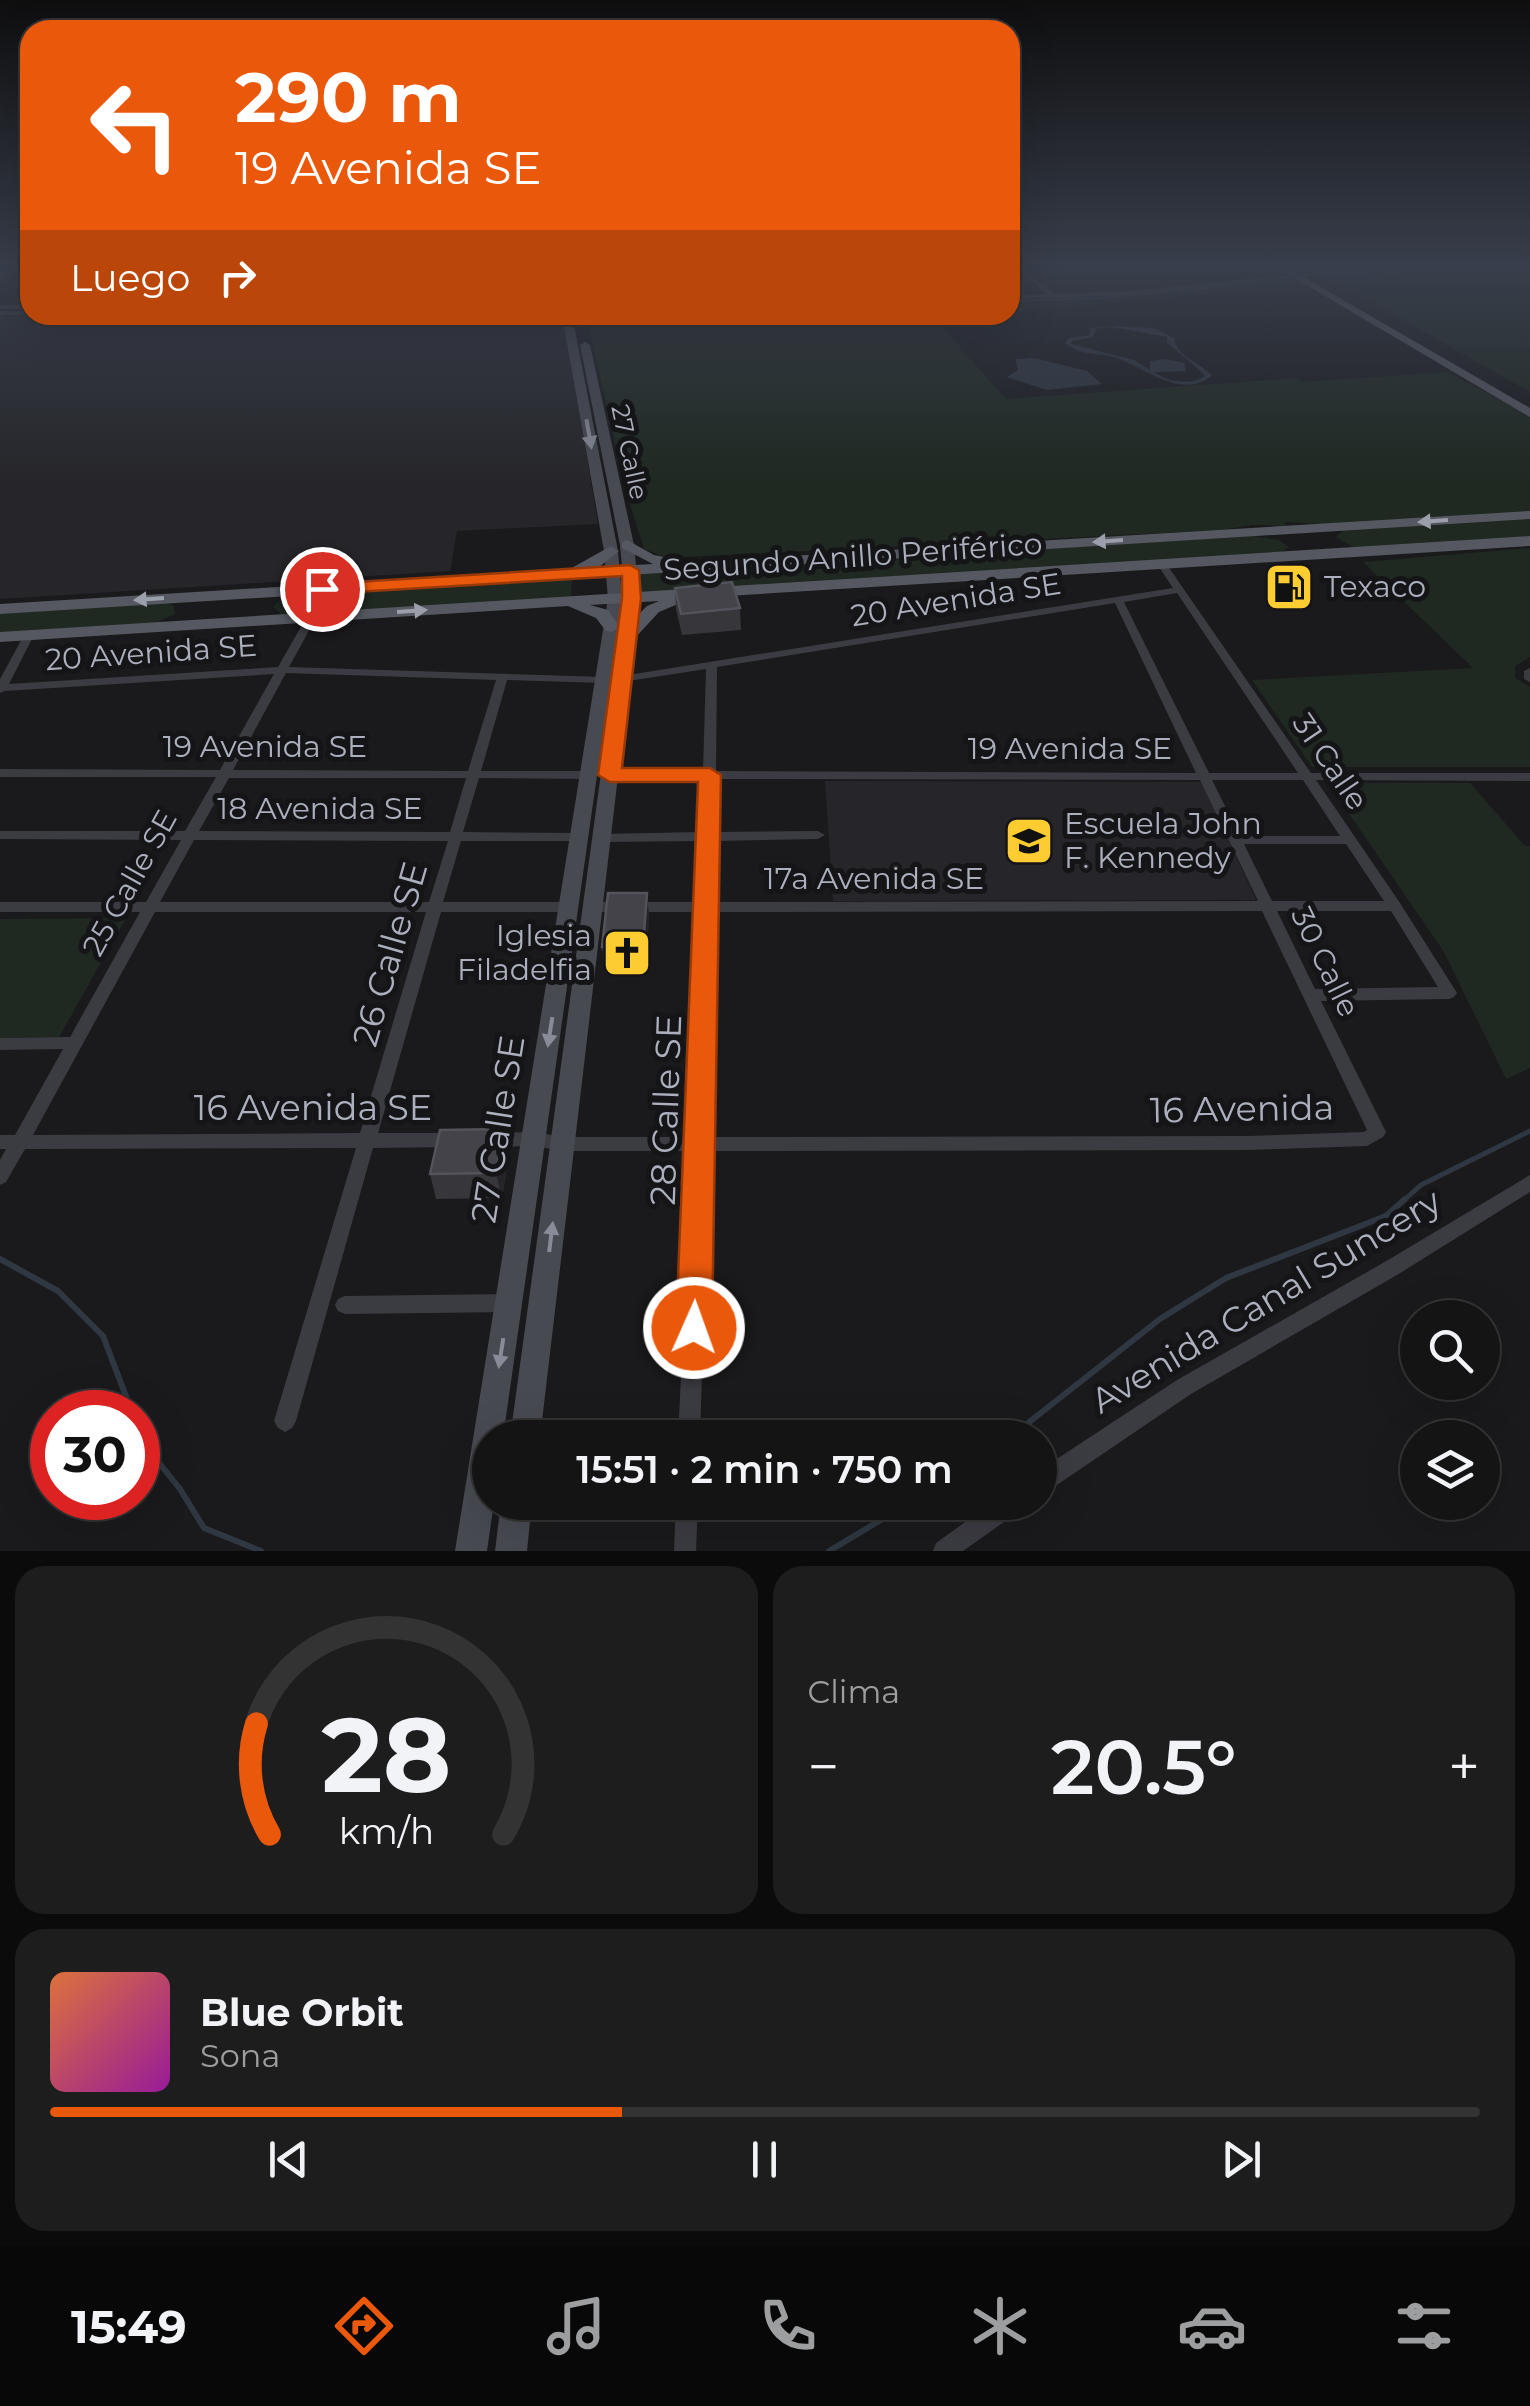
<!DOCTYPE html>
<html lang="es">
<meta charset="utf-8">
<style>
body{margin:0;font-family:Montserrat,sans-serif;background:#1d1d1e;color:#f1f3f6;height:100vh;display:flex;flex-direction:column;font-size:38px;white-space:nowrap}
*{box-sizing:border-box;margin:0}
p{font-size:32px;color:#9d9ea0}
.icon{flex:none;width:55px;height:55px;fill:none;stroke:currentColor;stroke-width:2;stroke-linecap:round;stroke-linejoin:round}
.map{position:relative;height:1551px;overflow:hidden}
.details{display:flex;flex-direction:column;gap:15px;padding:15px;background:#0b0b0c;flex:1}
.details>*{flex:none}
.guide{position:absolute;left:20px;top:20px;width:1000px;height:305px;border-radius:30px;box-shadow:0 10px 40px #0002,0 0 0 2px #333334;background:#ea580c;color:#fff;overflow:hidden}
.buttons{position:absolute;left:1400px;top:1300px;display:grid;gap:20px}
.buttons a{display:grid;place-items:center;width:100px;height:100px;border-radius:50%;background:#141415;box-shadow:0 10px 40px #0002,0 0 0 2px #333334;font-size:50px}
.speed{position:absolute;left:30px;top:1390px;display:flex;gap:20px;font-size:50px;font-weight:700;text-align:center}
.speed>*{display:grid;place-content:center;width:130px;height:130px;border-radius:50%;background:#141415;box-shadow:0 10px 40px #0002,0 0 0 2px #333334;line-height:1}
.speed .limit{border:15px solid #d22;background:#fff;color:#111}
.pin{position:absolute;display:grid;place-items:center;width:85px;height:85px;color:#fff;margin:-42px;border:5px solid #fff;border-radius:50%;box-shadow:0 2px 10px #0007}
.me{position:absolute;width:110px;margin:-55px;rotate:2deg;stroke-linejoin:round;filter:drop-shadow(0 0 8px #0008)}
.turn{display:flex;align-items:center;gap:35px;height:210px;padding:0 50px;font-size:45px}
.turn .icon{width:130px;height:130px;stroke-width:2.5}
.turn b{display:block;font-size:70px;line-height:85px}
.then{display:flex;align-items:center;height:95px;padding:0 50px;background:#0003;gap:20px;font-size:38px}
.big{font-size:75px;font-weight:600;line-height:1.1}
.details .card{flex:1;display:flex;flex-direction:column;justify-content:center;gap:15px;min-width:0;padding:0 35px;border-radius:30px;background:#1d1d1e}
.details .dial{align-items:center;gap:0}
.dial svg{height:260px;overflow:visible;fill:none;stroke:#333334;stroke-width:7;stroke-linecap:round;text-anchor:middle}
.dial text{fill:#f1f3f6;stroke:none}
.song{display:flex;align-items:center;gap:30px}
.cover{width:120px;height:120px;border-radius:15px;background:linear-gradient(135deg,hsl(20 70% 55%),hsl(300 70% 35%))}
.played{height:10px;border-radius:5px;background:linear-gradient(90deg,#ea580c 40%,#333334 40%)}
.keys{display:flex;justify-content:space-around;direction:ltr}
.heat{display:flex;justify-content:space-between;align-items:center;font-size:55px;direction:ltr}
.details .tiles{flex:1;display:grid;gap:15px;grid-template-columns:1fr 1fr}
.card:last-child{grid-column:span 2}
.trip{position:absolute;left:472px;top:1420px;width:585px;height:100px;border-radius:50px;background:#141415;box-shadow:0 10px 40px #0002,0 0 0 2px #333334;font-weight:600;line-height:100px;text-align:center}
.menu{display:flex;height:160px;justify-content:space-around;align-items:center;background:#080808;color:#9d9ea0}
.menu .icon{width:70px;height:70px}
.menu .current{color:#ea580c}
.menu b{font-size:45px;color:#f1f3f6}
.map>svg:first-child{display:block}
</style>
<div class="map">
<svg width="1530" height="1551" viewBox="0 0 1530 1551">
<rect width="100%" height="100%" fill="#1a1a1c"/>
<g fill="#26262a">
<path d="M 0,315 L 565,326 L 598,524 L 457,531 L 450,571 L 0,599 Z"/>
<path d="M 825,781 L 1202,782 L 1256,900 L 833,901 Z"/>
</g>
<g fill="#1f2821">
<path d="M 1474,267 L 1530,267 L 1530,392 L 1332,280 Z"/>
<path d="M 1296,277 L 1300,284 L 1294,286 L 1010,312 L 1010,298 L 1107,296 Z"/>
<path d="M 586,315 L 974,315 L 935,319 L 1006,399 L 1296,378 L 1302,382 L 1447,372 L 1530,415 L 1530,512 L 1324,524 L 1284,522 L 1286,526 L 1251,525 L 1223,530 L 666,558 L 644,549 L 628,498 Z"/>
<path d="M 1530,516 L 1530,540 L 1355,549 L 1336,537 L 1346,528 Z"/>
<path d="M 1253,536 L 1279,540 L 1289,547 L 1278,555 L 633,597 L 632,571 Z"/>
<path d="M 1530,548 L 1530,657 L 1515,666 L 1515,678 L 1530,687 L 1530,767 L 1312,767 L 1252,680 L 1473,668 L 1363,562 Z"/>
<path d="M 572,576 L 571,599 L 284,617 L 274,607 L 280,599 L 294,593 Z"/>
<path d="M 164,602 L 174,606 L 175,614 L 153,624 L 0,633 L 0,612 Z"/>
<path d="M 1328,783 L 1470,783 L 1525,846 L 1530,846 L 1530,1068 L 1506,1079 L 1444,952 Z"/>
<path d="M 126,918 L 59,1037 L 0,1038 L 0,919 Z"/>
</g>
<g fill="#2f3742" fill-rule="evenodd">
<path d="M 1112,326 L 1154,328 L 1174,338 C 1176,356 1200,363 1212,375 C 1184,401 1145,368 1117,358 C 1096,351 1086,358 1065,343 L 1069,338 L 1090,335 L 1090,328 ZM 1112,327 L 1167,337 L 1167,343 C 1174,348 1203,372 1205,376 C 1190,386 1168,382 1154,372 L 1186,371 L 1184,363 L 1165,359 L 1150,361 L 1150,370 L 1134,360 L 1071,344 L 1072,341 L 1093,337 L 1097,328 Z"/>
<path d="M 1034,358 L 1087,371 L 1102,384 L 1047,390 L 1007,377 L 1018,370 L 1015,359 Z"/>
</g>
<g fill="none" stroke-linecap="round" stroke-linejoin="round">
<g stroke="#2f3742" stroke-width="2.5">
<path d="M 1325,277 L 1420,267"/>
<path d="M 1010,301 L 1102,298 L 1294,280"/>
<path d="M 593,323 L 755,325 L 938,315"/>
</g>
<path stroke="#2f3742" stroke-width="5" d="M 1403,1201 L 1421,1185 L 1530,1131"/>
<g stroke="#2f3742" stroke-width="6">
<path d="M 0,1259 L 58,1291 L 103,1336 L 132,1412"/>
<path d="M 138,1426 L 144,1444 L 180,1489 L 204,1528 L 261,1551"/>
<path d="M 1009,1438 L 1160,1319 L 1226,1278 L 1386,1216 L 1405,1199"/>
<path d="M 829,1551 L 911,1502"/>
</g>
<g fill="#3b3b42" fill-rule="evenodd">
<path d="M 12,267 L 18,267 L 0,280 L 0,275 Z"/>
<path d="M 1014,267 L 1020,267 L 1054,294 L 1128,291 L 1377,267 L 1395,267 L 1128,295 L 1010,299 L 1010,295 L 1047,294 Z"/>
<path d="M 1430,267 L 1449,267 L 1383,275 L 1380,273 Z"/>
<path d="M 19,273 L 30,273 L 30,277 L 17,276 Z"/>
<rect x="0" y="311" width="30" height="4"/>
<path d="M 109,315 L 551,322 L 554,324 L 551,326 L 112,317 Z"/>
<path d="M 1162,561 L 1165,562 L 1311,773 L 1530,773 L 1530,781 L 1316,780 L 1400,903 L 1457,993 L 1454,997 L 1449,999 L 1321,1001 L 1386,1132 L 1383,1137 L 1367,1146 L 1247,1150 L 709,1151 L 700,1438 L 678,1438 L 692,1151 L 563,1151 L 534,1146 L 490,1147 L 484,1145 L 481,1140 L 484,1135 L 490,1133 L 534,1132 L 563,1137 L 693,1137 L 699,912 L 593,912 L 588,910 L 586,907 L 588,904 L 593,902 L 699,902 L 701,841 L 601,842 L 594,838 L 601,834 L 702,832 L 703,779 L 609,779 L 603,775 L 609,771 L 703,771 L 706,669 L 622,682 L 616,679 L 622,676 L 1173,588 L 1157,564 ZM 1177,593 L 1298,773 L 1209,773 L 1124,602 ZM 1115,603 L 1196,773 L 716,771 L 717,667 ZM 716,779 L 1200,780 L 1258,901 L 714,902 L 715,841 L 818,839 L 825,835 L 818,831 L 715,832 ZM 1212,780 L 1303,780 L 1340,836 L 1240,836 ZM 1244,844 L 1346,844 L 1384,901 L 1272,901 ZM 1262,911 L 1367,1130 L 1364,1132 L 1247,1136 L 710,1137 L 713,912 ZM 1277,911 L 1391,911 L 1438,987 L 1315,989 Z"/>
<path d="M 311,615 L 316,618 L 289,667 L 604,677 L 610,680 L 604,683 L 507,680 L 481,771 L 590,771 L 596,775 L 590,779 L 479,778 L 463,832 L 580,833 L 587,837 L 580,841 L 461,841 L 443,902 L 569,902 L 574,904 L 576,907 L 574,910 L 569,912 L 441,912 L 378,1133 L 455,1133 L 461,1135 L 464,1140 L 461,1145 L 455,1147 L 373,1148 L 296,1421 L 292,1428 L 285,1432 L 278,1428 L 274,1421 L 356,1148 L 25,1149 L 6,1182 L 0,1185 L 0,1160 L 6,1149 L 0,1149 L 0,1135 L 15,1135 L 63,1049 L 0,1050 L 0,1038 L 70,1037 L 140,912 L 0,912 L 0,902 L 146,902 L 181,840 L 0,839 L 0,831 L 185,831 L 216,777 L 0,777 L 0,769 L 220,770 L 274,674 L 5,691 L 0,693 L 0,679 L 24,635 L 29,632 L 34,635 L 9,684 L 278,667 L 306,618 ZM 286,673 L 496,680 L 468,771 L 233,770 ZM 229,778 L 466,778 L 450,832 L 199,831 ZM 194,840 L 448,841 L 429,902 L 160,902 ZM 155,912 L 426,912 L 360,1133 L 33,1135 Z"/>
<path d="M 1530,668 L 1530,682 L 1524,679 L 1524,671 Z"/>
<path d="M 1530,1175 L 1530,1192 L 1397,1275 L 1191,1394 L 1048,1491 L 1040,1494 L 1040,1470 L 1177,1380 L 1383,1263 Z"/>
<path d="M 509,1294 L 516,1297 L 519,1303 L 516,1309 L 509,1312 L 345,1314 L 338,1311 L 335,1305 L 338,1299 L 345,1296 Z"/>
<path d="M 676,1502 L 698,1502 L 696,1551 L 674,1551 Z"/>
<path d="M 993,1502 L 1024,1502 L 1021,1510 L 963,1551 L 933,1551 L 936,1543 Z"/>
</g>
<g fill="#3b3b42" fill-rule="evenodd">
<rect x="0" y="305" width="30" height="4"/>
<path d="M 384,315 L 579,317 L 583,319 L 579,321 L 388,317 Z"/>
</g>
<g fill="#484a52" fill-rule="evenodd">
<path d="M 562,315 L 572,315 L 618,551 L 622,599 L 503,1438 L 490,1438 L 490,1502 L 494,1502 L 487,1551 L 455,1551 L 608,599 L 604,551 Z"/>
<path d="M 585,342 L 590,345 L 634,545 L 639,598 L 540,1438 L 510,1438 L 625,598 L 620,545 L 580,345 Z"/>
<path d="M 501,1502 L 532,1502 L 527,1551 L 495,1551 Z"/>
</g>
<g fill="#565861" fill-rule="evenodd">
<path d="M 1276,267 L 1286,267 L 1530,408 L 1530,417 Z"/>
<path d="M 1530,511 L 1530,519 L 0,614 L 0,604 L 570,569 L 611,546 L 619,551 L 599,567 L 653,564 L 622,548 L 622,542 L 627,540 L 654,555 L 673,559 L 675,563 Z"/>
<path d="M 1530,536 L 1530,546 L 679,599 L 678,604 L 659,612 L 633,640 L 621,640 L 621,632 L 647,606 L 659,601 L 590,605 L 608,610 L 620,627 L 612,632 L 606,631 L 596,618 L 568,606 L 0,642 L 0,632 Z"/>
</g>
</g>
<g fill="#36363b">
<path d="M 675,588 L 740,608 L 741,630 L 682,635 L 676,609 Z"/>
<path d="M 647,893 L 649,917 L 645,971 L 605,972 L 602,947 Z"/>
<path d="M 504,1129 L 509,1154 L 502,1198 L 436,1199 L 430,1174 Z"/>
</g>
<g fill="#252529">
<path d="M 647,893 L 649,917 L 645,971 L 643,946 Z"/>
<path d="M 504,1129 L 509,1154 L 502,1198 L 496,1173 Z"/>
</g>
<g fill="#434349" stroke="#53545b" stroke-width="2.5">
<path d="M 732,582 L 740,608 L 681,614 L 675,588 Z"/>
<path d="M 608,893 L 647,893 L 643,946 L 602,947 Z"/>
<path d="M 504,1129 L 496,1173 L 430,1174 L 440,1130 Z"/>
</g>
<defs><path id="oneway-solid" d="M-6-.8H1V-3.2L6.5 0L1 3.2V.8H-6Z" transform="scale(2.5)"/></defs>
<g fill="#898c98">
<use href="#oneway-solid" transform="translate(589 434) rotate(80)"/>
<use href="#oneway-solid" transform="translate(550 1032) rotate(99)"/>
<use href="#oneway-solid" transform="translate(551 1237) rotate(-83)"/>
<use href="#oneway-solid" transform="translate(501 1353) rotate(99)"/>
</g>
<g fill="#9b9eab">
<use href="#oneway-solid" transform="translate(1433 521) rotate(176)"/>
<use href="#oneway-solid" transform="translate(1108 541) rotate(176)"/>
<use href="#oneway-solid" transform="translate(149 599) rotate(176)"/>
<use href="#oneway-solid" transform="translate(412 611) rotate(-4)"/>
</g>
<linearGradient id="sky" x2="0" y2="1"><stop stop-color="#0e0e0f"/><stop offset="0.55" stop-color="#383e4b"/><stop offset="1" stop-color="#383e4b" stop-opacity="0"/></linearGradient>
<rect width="1530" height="484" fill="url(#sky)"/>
<path fill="#ea580c" stroke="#983908" stroke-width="2.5" d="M 630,565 L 639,570 L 641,598 L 622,768 L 710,768 L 721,775 L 712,1328 L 706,1340 L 694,1345 L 681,1340 L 676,1328 L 698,782 L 610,782 L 598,775 L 622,598 L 622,576 L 322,594 L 313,589 L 322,584 Z"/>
<defs>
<g id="fuel-square" transform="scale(2.5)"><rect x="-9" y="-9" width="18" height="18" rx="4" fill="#fdcc31" stroke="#151518"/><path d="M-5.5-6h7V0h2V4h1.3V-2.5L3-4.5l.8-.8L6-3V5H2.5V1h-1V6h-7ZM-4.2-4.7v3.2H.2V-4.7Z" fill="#111"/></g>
<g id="school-square" transform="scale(2.5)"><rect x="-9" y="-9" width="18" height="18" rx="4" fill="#fdcc31" stroke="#151518"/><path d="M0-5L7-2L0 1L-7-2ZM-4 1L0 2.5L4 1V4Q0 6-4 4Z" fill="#111"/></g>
<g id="church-square" transform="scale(2.5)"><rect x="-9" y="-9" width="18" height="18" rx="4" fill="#fdcc31" stroke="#151518"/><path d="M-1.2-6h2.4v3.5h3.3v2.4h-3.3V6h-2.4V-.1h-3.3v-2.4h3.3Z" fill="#111"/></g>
</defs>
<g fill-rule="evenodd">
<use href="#fuel-square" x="1289" y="587"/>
<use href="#school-square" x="1029" y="841"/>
<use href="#church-square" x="627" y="953"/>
</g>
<g text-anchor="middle" stroke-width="10" stroke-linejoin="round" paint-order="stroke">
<g font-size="25" fill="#acafbd" stroke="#151518">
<text transform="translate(630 452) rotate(78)" y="9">27 Calle</text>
</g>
<g font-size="30" fill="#acafbd" stroke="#151518">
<text transform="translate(853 557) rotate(-4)" y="10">Segundo Anillo Periférico</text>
<text transform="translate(956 600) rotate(-9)" y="10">20 Avenida SE</text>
<text transform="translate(151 653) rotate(-4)" y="10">20 Avenida SE</text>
<text x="265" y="757">19 Avenida SE</text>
<text x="1070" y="759">19 Avenida SE</text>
<text transform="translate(1330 762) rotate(56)" y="10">31 Calle</text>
<text x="320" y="819">18 Avenida SE</text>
<text x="874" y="889">17a Avenida SE</text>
<text transform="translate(130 883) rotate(-61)" y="10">25 Calle SE</text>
<text transform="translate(1325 962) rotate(64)" y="10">30 Calle</text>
</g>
<g font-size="30" fill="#acafbd" stroke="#151518" text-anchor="start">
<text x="1324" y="597">Texaco</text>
<text x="1064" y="834">Escuela John<tspan x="1064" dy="34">F. Kennedy</tspan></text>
<text x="592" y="946" text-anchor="end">Iglesia<tspan x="592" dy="34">Filadelfia</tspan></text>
</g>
<g font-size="35" fill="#acafbd" stroke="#151518">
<text transform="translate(390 954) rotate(-74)" y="12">26 Calle SE</text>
<text x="313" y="1120">16 Avenida SE</text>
<text transform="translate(1242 1109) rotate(-1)" y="12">16 Avenida</text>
<text transform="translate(666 1110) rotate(-88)" y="12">28 Calle SE</text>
<text transform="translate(498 1129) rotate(-81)" y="12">27 Calle SE</text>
<text transform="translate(1266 1301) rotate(-31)" y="12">Avenida Canal Suncery</text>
</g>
</g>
</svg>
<div class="buttons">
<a><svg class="icon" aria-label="search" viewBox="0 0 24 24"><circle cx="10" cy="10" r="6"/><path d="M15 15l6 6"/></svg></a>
<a><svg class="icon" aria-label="layers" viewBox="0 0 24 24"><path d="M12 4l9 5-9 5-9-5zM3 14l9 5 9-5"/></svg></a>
</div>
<div class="speed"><div class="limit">30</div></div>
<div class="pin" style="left:322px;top:589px;background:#d93025"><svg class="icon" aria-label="arrive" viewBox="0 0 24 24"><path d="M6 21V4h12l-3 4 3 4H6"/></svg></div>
<svg class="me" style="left:694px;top:1328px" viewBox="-20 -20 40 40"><circle r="17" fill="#ea580c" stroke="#fff" stroke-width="3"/><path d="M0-11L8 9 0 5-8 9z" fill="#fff"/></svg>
<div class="trip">15:51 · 2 min · 750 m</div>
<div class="guide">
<div class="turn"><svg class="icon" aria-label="left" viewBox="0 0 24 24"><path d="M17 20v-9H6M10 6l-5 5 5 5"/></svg><div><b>290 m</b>19 Avenida SE</div></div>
<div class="then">Luego<svg class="icon" aria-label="right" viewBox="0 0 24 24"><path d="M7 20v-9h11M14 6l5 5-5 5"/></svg></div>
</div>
</div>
<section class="details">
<div class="tiles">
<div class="card dial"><svg viewBox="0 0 100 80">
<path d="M14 69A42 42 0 1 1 86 69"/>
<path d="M14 69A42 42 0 0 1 10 35" stroke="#ea580c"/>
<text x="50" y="56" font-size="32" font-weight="700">28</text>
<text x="50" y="72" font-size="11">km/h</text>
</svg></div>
<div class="card"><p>Clima</p>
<div class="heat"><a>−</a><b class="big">20.5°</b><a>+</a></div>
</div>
<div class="card">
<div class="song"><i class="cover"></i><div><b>Blue Orbit</b><p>Sona</p></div></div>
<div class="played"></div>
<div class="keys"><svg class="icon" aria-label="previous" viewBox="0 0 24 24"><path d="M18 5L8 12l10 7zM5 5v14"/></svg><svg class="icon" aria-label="pause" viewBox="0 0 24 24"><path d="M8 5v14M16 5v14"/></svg><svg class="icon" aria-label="next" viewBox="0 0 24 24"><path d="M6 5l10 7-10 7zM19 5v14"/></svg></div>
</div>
</div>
</section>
<nav class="menu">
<b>15:49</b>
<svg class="icon current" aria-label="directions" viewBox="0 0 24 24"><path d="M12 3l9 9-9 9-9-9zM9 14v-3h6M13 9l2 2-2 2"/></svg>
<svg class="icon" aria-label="music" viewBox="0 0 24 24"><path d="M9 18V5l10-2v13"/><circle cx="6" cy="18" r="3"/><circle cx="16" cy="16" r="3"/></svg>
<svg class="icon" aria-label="phone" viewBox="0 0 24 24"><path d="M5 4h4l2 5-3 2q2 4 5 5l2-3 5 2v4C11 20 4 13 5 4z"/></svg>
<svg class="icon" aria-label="climate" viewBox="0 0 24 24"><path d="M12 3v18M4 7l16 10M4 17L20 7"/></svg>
<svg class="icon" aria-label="car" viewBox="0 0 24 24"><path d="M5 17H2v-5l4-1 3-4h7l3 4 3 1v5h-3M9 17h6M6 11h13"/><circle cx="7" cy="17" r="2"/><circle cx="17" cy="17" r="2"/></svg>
<svg class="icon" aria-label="filters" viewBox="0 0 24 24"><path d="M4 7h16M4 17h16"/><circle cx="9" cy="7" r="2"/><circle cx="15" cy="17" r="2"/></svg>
</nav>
